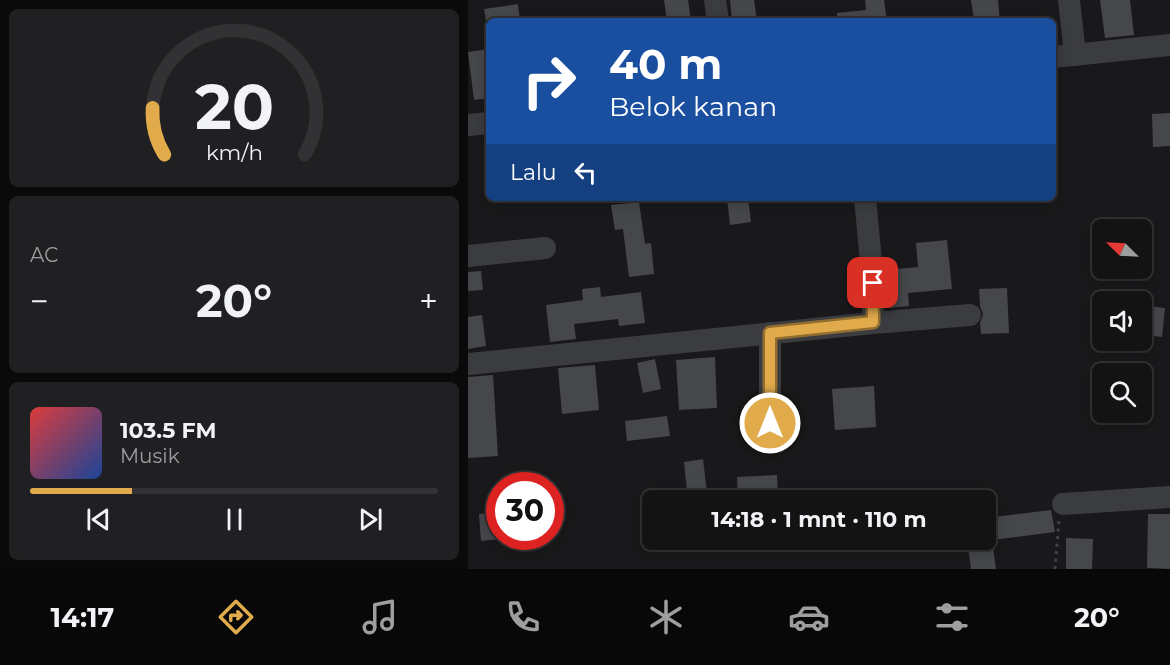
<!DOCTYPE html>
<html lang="id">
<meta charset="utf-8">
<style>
body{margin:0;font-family:Montserrat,sans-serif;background:#202022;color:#f1f3f6;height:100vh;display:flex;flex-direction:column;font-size:22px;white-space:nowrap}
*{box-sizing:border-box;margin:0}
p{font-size:20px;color:#9d9ea0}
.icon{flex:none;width:33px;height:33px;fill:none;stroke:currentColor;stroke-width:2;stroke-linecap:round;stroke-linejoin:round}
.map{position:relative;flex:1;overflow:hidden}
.details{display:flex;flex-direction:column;gap:9px;padding:9px;background:#0a0a0b;width:468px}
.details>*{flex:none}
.top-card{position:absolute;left:18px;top:18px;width:570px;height:183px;border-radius:9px;box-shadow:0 3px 15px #0003,0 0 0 2px #323234;background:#1a4fa0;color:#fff;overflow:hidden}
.needle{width:39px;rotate:294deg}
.controls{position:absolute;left:624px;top:219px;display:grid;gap:12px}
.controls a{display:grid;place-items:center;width:60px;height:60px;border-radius:9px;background:#131314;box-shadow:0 3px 15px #0003,0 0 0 2px #323234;font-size:30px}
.speed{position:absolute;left:18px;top:472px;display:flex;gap:12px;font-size:30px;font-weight:700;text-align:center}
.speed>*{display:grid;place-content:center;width:78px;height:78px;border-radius:50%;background:#131314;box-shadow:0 3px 15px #0003,0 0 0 2px #323234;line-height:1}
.speed .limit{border:9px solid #d22;background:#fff;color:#111}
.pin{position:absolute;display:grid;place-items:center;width:51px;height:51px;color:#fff;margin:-26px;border-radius:12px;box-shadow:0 3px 9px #0006}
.me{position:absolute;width:66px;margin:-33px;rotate:0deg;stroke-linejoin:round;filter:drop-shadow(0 0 4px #0008)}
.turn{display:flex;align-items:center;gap:21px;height:126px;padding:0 24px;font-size:27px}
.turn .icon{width:78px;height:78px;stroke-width:2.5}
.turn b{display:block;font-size:42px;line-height:51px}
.then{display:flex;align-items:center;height:57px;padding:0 24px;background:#0003;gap:12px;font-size:22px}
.big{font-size:45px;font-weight:700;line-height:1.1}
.details .card{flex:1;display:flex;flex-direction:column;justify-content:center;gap:9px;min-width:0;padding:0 21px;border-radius:9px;background:#202022}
.details .dial{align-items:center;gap:0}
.dial svg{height:156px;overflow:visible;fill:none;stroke:#323234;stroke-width:7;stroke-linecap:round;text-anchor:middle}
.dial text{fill:#f1f3f6;stroke:none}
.song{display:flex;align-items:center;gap:18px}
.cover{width:72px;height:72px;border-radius:9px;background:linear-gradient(135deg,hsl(0 70% 55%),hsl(220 70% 35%))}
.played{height:6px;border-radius:3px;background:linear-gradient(90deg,#e1ab4b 25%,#323234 25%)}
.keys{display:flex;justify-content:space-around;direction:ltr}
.heat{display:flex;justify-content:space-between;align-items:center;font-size:33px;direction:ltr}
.trip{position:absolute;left:174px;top:490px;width:354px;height:60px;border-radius:9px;background:#131314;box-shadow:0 3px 15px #0003,0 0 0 2px #323234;font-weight:700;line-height:60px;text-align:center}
.menu{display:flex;height:96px;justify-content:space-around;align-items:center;background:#080808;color:#9d9ea0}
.menu .icon{width:42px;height:42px}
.menu .selected{color:#e1ab4b}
.menu b{font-size:27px;color:#f1f3f6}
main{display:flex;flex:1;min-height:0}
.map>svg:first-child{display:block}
</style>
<main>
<section class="details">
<div class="card dial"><svg viewBox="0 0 100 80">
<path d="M14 69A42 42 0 1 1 86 69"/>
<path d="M14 69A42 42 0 0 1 8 45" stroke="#e1ab4b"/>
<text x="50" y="56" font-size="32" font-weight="700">20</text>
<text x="50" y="72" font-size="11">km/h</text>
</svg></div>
<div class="card"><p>AC</p>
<div class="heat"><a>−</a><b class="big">20°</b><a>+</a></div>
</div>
<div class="card">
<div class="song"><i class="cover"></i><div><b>103.5 FM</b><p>Musik</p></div></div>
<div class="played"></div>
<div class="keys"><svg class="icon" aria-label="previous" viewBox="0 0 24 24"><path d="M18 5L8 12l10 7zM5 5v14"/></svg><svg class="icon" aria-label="pause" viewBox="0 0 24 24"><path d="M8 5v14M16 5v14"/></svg><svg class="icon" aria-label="next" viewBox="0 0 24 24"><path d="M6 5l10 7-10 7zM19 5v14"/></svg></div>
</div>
</section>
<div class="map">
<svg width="702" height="569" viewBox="0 0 702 569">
<rect width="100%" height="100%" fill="#19191b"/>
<g fill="#46474b">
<path d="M 196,0 L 220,0 L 223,21 L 199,21 Z"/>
<path d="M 262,0 L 286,0 L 289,21 L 264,21 Z"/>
<path d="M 397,0 L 416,0 L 419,21 L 369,21 L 369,13 L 398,10 Z"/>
<path d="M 503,0 L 530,0 L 532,21 L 506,21 Z"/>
<path d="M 632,0 L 662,0 L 666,35 L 637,38 Z"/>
<path d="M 50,4 L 52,21 L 18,21 L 16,9 Z"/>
<path d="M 21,49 L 21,98 L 6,100 L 0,52 Z"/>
<path d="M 702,113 L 702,146 L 685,147 L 684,114 Z"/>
<path d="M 259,198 L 280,198 L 283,222 L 262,225 Z"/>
<path d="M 171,202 L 177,244 L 183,243 L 186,274 L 161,277 L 155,229 L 147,230 L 143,205 Z"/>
<path d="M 479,240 L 484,289 L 440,293 L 441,306 L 422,308 L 418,270 L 450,267 L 448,243 Z"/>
<path d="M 13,271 L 15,290 L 0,291 L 0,272 Z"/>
<path d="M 132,287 L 133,297 L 173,292 L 177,323 L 151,326 L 150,319 L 106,324 L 108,339 L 82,342 L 78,305 L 115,300 L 114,289 Z"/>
<path d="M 539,288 L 541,333 L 513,334 L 512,323 L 515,314 L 512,306 L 511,289 Z"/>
<path d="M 679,306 L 697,308 L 694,337 L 676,335 Z"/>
<path d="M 14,315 L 18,346 L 0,349 L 0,317 Z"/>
<path d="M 247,357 L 249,408 L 211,410 L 208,360 Z"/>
<path d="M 187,359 L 193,389 L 175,393 L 169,363 Z"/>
<path d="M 127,365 L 131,410 L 94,414 L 90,368 Z"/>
<path d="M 25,375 L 30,456 L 0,458 L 0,377 Z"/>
<path d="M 406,386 L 408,427 L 367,430 L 364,389 Z"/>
<path d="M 199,416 L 202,436 L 159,441 L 157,421 Z"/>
<path d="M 235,459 L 240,501 L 220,501 L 216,462 Z"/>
<path d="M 309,475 L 310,498 L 270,500 L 269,477 Z"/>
<path d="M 583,510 L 587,532 L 524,540 L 528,569 L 503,569 L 499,540 L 518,540 L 518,518 Z"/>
<path d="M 32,512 L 32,539 L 13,541 L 11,514 Z"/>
<path d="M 680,514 L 702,514 L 702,569 L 679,568 Z"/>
<path d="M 598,538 L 625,539 L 624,569 L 598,569 Z"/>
</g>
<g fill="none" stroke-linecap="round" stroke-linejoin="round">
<path stroke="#414347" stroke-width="3" stroke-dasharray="3 4.5" stroke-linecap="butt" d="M 587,569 L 591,520"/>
<g stroke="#3b3c40" stroke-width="22">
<path d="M 247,0 L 250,21"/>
<path d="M 601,0 L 607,55"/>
<path d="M 585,57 L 702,45"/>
<path d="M 0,125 L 21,123"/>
<path d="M 397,198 L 405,283 L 405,323"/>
<path d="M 0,256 L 77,248"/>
<path d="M 0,364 L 405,323 L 502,315"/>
<path d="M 302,423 L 302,333"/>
<path d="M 595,504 L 702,497"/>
</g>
</g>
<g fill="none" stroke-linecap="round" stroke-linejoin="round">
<g stroke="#926f31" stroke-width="15">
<path id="route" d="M 302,423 L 302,333 L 405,322 L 405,283"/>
</g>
<use href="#route" stroke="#e1ab4b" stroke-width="10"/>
</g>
</svg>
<div class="controls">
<a><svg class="needle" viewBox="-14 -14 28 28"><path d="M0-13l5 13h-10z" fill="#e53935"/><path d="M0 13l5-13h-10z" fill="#9d9ea0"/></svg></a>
<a><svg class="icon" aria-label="sound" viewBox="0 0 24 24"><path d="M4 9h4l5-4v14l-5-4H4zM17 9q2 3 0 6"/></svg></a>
<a><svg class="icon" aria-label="search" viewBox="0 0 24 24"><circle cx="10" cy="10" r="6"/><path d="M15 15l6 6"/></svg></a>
</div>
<div class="speed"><div class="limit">30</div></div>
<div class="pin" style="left:405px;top:283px;background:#d93025"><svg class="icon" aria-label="arrive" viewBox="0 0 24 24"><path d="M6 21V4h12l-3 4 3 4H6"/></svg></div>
<svg class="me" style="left:302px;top:423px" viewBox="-20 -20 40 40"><circle r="17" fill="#e1ab4b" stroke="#fff" stroke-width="3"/><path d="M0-11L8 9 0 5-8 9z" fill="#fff"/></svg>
<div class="trip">14:18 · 1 mnt · 110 m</div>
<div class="top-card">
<div class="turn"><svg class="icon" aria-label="right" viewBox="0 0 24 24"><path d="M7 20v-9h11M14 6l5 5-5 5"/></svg><div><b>40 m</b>Belok kanan</div></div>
<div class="then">Lalu<svg class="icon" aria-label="left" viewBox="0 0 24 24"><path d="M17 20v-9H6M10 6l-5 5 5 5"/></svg></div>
</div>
</div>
</main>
<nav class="menu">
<b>14:17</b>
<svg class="icon selected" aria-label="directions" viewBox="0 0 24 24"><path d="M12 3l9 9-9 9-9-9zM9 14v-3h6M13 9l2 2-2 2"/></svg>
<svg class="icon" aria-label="music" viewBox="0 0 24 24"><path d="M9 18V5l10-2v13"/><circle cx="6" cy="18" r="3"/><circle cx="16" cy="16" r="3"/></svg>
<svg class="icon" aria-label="phone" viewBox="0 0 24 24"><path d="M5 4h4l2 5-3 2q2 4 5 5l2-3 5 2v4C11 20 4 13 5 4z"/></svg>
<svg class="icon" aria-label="climate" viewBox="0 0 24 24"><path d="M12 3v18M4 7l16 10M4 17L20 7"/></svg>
<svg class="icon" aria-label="car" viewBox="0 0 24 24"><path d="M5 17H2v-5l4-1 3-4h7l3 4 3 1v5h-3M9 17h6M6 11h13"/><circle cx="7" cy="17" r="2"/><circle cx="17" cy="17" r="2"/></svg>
<svg class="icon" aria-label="filters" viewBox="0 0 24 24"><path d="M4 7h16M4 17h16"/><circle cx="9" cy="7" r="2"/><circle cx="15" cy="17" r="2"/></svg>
<b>20°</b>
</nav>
